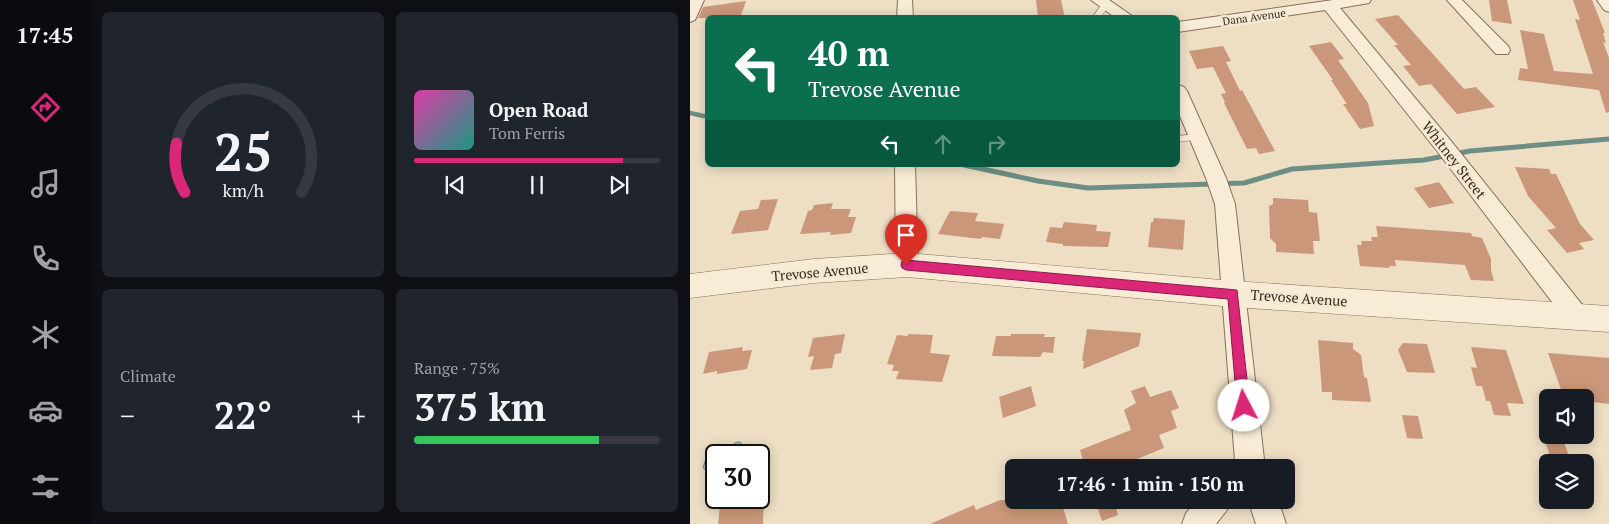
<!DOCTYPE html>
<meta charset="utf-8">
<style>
body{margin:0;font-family:"PT Serif",serif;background:#20242c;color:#f1f3f6;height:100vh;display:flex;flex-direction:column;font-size:19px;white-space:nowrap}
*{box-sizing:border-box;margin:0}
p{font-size:16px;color:#9ea1a6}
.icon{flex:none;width:28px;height:28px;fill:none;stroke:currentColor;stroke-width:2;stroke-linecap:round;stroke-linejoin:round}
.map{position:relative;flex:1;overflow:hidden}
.sheet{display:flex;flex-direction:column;gap:12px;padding:12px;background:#0d0f14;width:600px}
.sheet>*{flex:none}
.hud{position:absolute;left:15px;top:15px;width:475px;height:152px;border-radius:8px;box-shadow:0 2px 12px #0003;background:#0b6e4f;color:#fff;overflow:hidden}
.fabs{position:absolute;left:849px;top:389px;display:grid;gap:10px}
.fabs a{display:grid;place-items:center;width:55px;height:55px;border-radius:8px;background:#171b24;box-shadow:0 2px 12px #0003;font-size:25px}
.speed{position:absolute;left:15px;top:444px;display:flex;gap:10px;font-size:25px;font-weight:700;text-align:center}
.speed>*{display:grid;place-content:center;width:65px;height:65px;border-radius:50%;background:#171b24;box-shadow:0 2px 12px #0003;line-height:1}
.speed .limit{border:2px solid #111;border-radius:8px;background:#fff;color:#111}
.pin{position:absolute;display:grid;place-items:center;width:42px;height:42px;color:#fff;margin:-51px -21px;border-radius:50% 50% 50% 0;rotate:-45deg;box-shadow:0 0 5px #0007}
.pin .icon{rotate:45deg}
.me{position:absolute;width:55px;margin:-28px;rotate:355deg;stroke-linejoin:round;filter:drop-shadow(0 0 4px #0008)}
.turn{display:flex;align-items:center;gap:18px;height:105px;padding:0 20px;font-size:22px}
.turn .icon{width:65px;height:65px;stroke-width:2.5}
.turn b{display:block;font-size:35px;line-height:42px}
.lanes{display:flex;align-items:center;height:48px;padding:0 20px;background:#0003;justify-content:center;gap:25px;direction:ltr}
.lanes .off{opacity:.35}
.big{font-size:38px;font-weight:700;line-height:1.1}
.sheet .widget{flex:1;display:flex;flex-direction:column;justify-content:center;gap:8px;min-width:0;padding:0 18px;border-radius:8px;background:#20242c}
.sheet .dial{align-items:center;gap:0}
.dial svg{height:130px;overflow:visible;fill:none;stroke:#363941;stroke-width:7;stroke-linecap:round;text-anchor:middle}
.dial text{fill:#f1f3f6;stroke:none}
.song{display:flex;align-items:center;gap:15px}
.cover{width:60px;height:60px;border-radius:8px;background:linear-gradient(135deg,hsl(320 70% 55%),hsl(170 70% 35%))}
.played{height:5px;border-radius:2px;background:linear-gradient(90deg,#db2777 85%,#363941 85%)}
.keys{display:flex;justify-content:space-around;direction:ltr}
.heat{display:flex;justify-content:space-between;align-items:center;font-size:28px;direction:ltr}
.charge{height:8px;border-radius:4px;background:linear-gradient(90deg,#34c759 75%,#363941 0)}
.sheet .tiles{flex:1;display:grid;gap:12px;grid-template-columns:repeat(2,1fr)}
.trip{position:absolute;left:315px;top:459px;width:290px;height:50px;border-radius:8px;background:#171b24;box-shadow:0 2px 12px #0003;font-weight:700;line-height:50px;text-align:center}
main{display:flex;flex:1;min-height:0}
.dock{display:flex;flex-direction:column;width:90px;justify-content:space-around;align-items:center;background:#090b0e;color:#9ea1a6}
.dock .icon{width:35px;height:35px}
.dock .active{color:#db2777}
.dock b{font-size:22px;color:#f1f3f6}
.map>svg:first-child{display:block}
</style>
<main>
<nav class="dock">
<b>17:45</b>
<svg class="icon active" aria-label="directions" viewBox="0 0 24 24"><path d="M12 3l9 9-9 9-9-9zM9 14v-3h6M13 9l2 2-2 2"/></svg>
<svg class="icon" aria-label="music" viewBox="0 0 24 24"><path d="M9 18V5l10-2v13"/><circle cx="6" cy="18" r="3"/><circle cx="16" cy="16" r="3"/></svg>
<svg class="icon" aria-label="phone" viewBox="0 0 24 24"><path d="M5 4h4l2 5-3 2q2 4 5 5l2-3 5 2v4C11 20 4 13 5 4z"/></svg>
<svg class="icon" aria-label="climate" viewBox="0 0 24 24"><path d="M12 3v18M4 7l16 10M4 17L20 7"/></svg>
<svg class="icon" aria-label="car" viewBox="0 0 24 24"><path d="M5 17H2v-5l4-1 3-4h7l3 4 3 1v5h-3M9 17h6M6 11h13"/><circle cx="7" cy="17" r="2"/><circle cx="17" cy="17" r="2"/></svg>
<svg class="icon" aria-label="filters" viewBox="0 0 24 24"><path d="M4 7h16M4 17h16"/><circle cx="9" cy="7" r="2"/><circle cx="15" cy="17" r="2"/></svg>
</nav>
<section class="sheet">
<div class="tiles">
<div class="widget dial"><svg viewBox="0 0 100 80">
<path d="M14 69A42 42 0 1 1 86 69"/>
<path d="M14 69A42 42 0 0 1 9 39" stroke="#db2777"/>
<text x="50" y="56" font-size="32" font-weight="700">25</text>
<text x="50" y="72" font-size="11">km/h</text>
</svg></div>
<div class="widget">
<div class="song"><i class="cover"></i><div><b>Open Road</b><p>Tom Ferris</p></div></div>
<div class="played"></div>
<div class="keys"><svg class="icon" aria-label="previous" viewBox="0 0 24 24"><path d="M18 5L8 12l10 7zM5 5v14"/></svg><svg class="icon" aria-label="pause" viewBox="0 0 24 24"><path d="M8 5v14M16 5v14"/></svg><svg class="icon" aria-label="next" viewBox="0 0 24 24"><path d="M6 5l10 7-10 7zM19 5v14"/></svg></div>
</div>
<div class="widget"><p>Climate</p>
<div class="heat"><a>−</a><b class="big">22°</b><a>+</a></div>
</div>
<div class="widget"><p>Range · 75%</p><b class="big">375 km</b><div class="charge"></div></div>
</div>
</section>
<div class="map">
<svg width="919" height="524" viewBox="0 0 919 524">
<rect width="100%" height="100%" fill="#eddec4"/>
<path fill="#a6c0b7" stroke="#6d8e84" d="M 47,442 L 50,442 L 56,448 L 55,455 L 26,455 L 26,469 L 18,471 L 13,468 L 15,461 L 21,454 L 31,453 Z"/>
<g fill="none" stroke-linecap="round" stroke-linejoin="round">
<path stroke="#6d8e84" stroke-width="4.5" d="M 0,113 L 18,117"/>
<path stroke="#6d8e84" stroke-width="5" d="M 274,165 L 348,181 L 398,188 L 554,183 L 602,169 L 734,160 L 780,151 L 919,139"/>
</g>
<g fill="#ca977a">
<path d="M 346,0 L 371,0 L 375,18 L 348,18 Z"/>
<path d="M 799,0 L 817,0 L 822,24 L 802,21 Z"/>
<path d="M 883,0 L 902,0 L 915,33 L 913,33 L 916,43 L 913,42 L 919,58 L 919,112 L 916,113 L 909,90 L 828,80 L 830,68 L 838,69 L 830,30 L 854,34 L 864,71 L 903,74 L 885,19 L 890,20 Z"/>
<path d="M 56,1 L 50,18 L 8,18 L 13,7 Z"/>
<path d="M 708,15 L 774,89 L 786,87 L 805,107 L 767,114 L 741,84 L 729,86 L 713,66 L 721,65 L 704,45 L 708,45 L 685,19 Z"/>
<path d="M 641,42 L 654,59 L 648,60 L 678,103 L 684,126 L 670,129 L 653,104 L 657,104 L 641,80 L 643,80 L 619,46 Z"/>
<path d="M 533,46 L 541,61 L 536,62 L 550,91 L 552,90 L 585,151 L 569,154 L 566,148 L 557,149 L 534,103 L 535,102 L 531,94 L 536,93 L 523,67 L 507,69 L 499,51 Z"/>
<path d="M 825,167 L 859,169 L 861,174 L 866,174 L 890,224 L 904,240 L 889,243 L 894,249 L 877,253 L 857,230 L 866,228 L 838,196 Z"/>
<path d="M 749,182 L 764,203 L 739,208 L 724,188 Z"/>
<path d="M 583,198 L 618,200 L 619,212 L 627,213 L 630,241 L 623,241 L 624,254 L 586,252 L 586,244 L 580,238 L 579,206 L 583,204 Z"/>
<path d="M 88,199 L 78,230 L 41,234 L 50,211 L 68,209 L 71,200 Z"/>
<path d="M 143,203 L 141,209 L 161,209 L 158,217 L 166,217 L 161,233 L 140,235 L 141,232 L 110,234 L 118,211 L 122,210 L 124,205 Z"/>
<path d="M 260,211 L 288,213 L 285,221 L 314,224 L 310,239 L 292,237 L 291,239 L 248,234 Z"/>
<path d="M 464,218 L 495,220 L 493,250 L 458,247 L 461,222 L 463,222 Z"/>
<path d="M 374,222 L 407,225 L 406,231 L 421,232 L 418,247 L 373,246 L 373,244 L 356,242 L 360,227 L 372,228 Z"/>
<path d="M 686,226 L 781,233 L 782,236 L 792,238 L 801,259 L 801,270 L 804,281 L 781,280 L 775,265 L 705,260 L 706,266 L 699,266 L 700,268 L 670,266 L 667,245 L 672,245 L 671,241 L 682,241 L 681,237 L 688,237 Z"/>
<path d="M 397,329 L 451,333 L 449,346 L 393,369 L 394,361 L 392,361 Z"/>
<path d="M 155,334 L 151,353 L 145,354 L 142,368 L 120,370 L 124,356 L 118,357 L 123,338 Z"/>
<path d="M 218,334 L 243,335 L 240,353 L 260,355 L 252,382 L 206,379 L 209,371 L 202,371 L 204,365 L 197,364 L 207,335 L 218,336 Z"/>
<path d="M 321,334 L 355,334 L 354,337 L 365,337 L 363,353 L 353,352 L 350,357 L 302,356 L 306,336 L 321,336 Z"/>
<path d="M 628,340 L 663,343 L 663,349 L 671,355 L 674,377 L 677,378 L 681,402 L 642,400 L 642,392 L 632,392 Z"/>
<path d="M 713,343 L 737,344 L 745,373 L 717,372 L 708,350 Z"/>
<path d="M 53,347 L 52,351 L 62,350 L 57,369 L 27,374 L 27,371 L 13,374 L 19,352 Z"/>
<path d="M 781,347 L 816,350 L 834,404 L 817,403 L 821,416 L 804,415 L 800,401 L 796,401 L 792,386 L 786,386 L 781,367 L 787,368 Z"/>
<path d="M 858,353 L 919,358 L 919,404 L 895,401 L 895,398 L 874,398 Z"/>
<path d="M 341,386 L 346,406 L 313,418 L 309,397 Z"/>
<path d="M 455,386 L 460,397 L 481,390 L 489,408 L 481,411 L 487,428 L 469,435 L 474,448 L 425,468 L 395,468 L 390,450 L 441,430 L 434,410 L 446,403 L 441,391 Z"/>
<path d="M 712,415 L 728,416 L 733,439 L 717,438 Z"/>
<path d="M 854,438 L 873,439 L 881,462 L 862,462 Z"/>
<path d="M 53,498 L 74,498 L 73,524 L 28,524 L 30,505 Z"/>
<path d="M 310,500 L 371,500 L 378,524 L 240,524 L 284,505 L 286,510 Z"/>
<path d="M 405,500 L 424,500 L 428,515 L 412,521 Z"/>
</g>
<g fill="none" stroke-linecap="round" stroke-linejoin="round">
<g stroke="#87705b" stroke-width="1">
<g id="service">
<path d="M 412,4 L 419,6 L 410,18 L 402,18 Z"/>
<path d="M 508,134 L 513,137 L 511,139 L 488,142 L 488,136 Z"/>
</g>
</g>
<g stroke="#87705b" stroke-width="2">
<g id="minor">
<path d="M 0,0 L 14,0 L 5,20 L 0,22 Z"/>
<path d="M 208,0 L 222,0 L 223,18 L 207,18 Z"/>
<path d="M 401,0 L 419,0 L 445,18 L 426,18 Z"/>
<path d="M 643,0 L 681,0 L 679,3 L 650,8 L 761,141 L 894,307 L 898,315 L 894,323 L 886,326 L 878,323 L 747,151 L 635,10 L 488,32 L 488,22 Z"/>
<path d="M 757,0 L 772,0 L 818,46 L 820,50 L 818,54 L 806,54 Z"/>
<path d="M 907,0 L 919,0 L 919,12 L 914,10 Z"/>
<path d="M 488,85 L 494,87 L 497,91 L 536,178 L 545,204 L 575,468 L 547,468 L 545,461 L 525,204 L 516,178 L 488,111 Z"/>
<path d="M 205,165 L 225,165 L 228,265 L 225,272 L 217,275 L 209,272 L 206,265 Z"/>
<path d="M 508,500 L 542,500 L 537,510 L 526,524 L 492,524 L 496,513 Z"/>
<path d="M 558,500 L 588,500 L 596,524 L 566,524 Z"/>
</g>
</g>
<g stroke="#87705b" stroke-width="1">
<path id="tertiary" d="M 217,253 L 543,281 L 919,306 L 919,332 L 543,307 L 217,277 L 124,283 L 0,298 L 0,274 L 124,259 Z"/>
</g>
<use href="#service" fill="#f8ecd7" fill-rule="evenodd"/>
<use href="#minor" fill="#f8ecd7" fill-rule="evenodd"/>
<use href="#tertiary" fill="#f8ecd7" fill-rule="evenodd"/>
</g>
<path fill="#db2777" stroke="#8e194d" d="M 216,260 L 547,290 L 560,406 L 558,410 L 554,412 L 549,410 L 547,406 L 538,299 L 216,270 L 212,268 L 211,265 L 212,261 Z"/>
<g text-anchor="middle" stroke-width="5" stroke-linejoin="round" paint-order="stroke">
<g font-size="11" fill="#37291e" stroke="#f5e9d3">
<text transform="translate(564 17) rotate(-8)" y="4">Dana Avenue</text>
</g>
<g font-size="14" fill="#37291e" stroke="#f5e9d3">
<text transform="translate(764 160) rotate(52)" y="5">Whitney Street</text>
<text transform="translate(130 272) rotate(-5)" y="5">Trevose Avenue</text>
<text transform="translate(609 298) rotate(4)" y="5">Trevose Avenue</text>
</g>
</g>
</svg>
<div class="fabs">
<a><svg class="icon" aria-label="sound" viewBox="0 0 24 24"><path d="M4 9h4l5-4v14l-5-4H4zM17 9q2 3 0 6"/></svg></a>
<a><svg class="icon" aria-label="layers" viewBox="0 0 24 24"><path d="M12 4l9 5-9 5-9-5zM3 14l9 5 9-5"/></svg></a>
</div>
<div class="speed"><div class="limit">30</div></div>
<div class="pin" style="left:216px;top:265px;background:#d93025"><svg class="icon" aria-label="arrive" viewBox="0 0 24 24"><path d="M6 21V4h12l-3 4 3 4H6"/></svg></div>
<svg class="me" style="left:554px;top:406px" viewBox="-20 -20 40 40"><circle r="19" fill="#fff"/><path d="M0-13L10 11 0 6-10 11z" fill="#db2777"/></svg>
<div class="trip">17:46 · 1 min · 150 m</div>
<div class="hud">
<div class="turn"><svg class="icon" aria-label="left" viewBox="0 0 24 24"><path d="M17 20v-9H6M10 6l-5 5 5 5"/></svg><div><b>40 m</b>Trevose Avenue</div></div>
<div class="lanes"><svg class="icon" aria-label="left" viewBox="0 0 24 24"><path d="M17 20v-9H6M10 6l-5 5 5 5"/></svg><svg class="icon off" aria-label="ahead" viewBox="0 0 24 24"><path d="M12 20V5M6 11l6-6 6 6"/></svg><svg class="icon off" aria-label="right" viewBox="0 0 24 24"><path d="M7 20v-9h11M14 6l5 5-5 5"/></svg></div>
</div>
</div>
</main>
